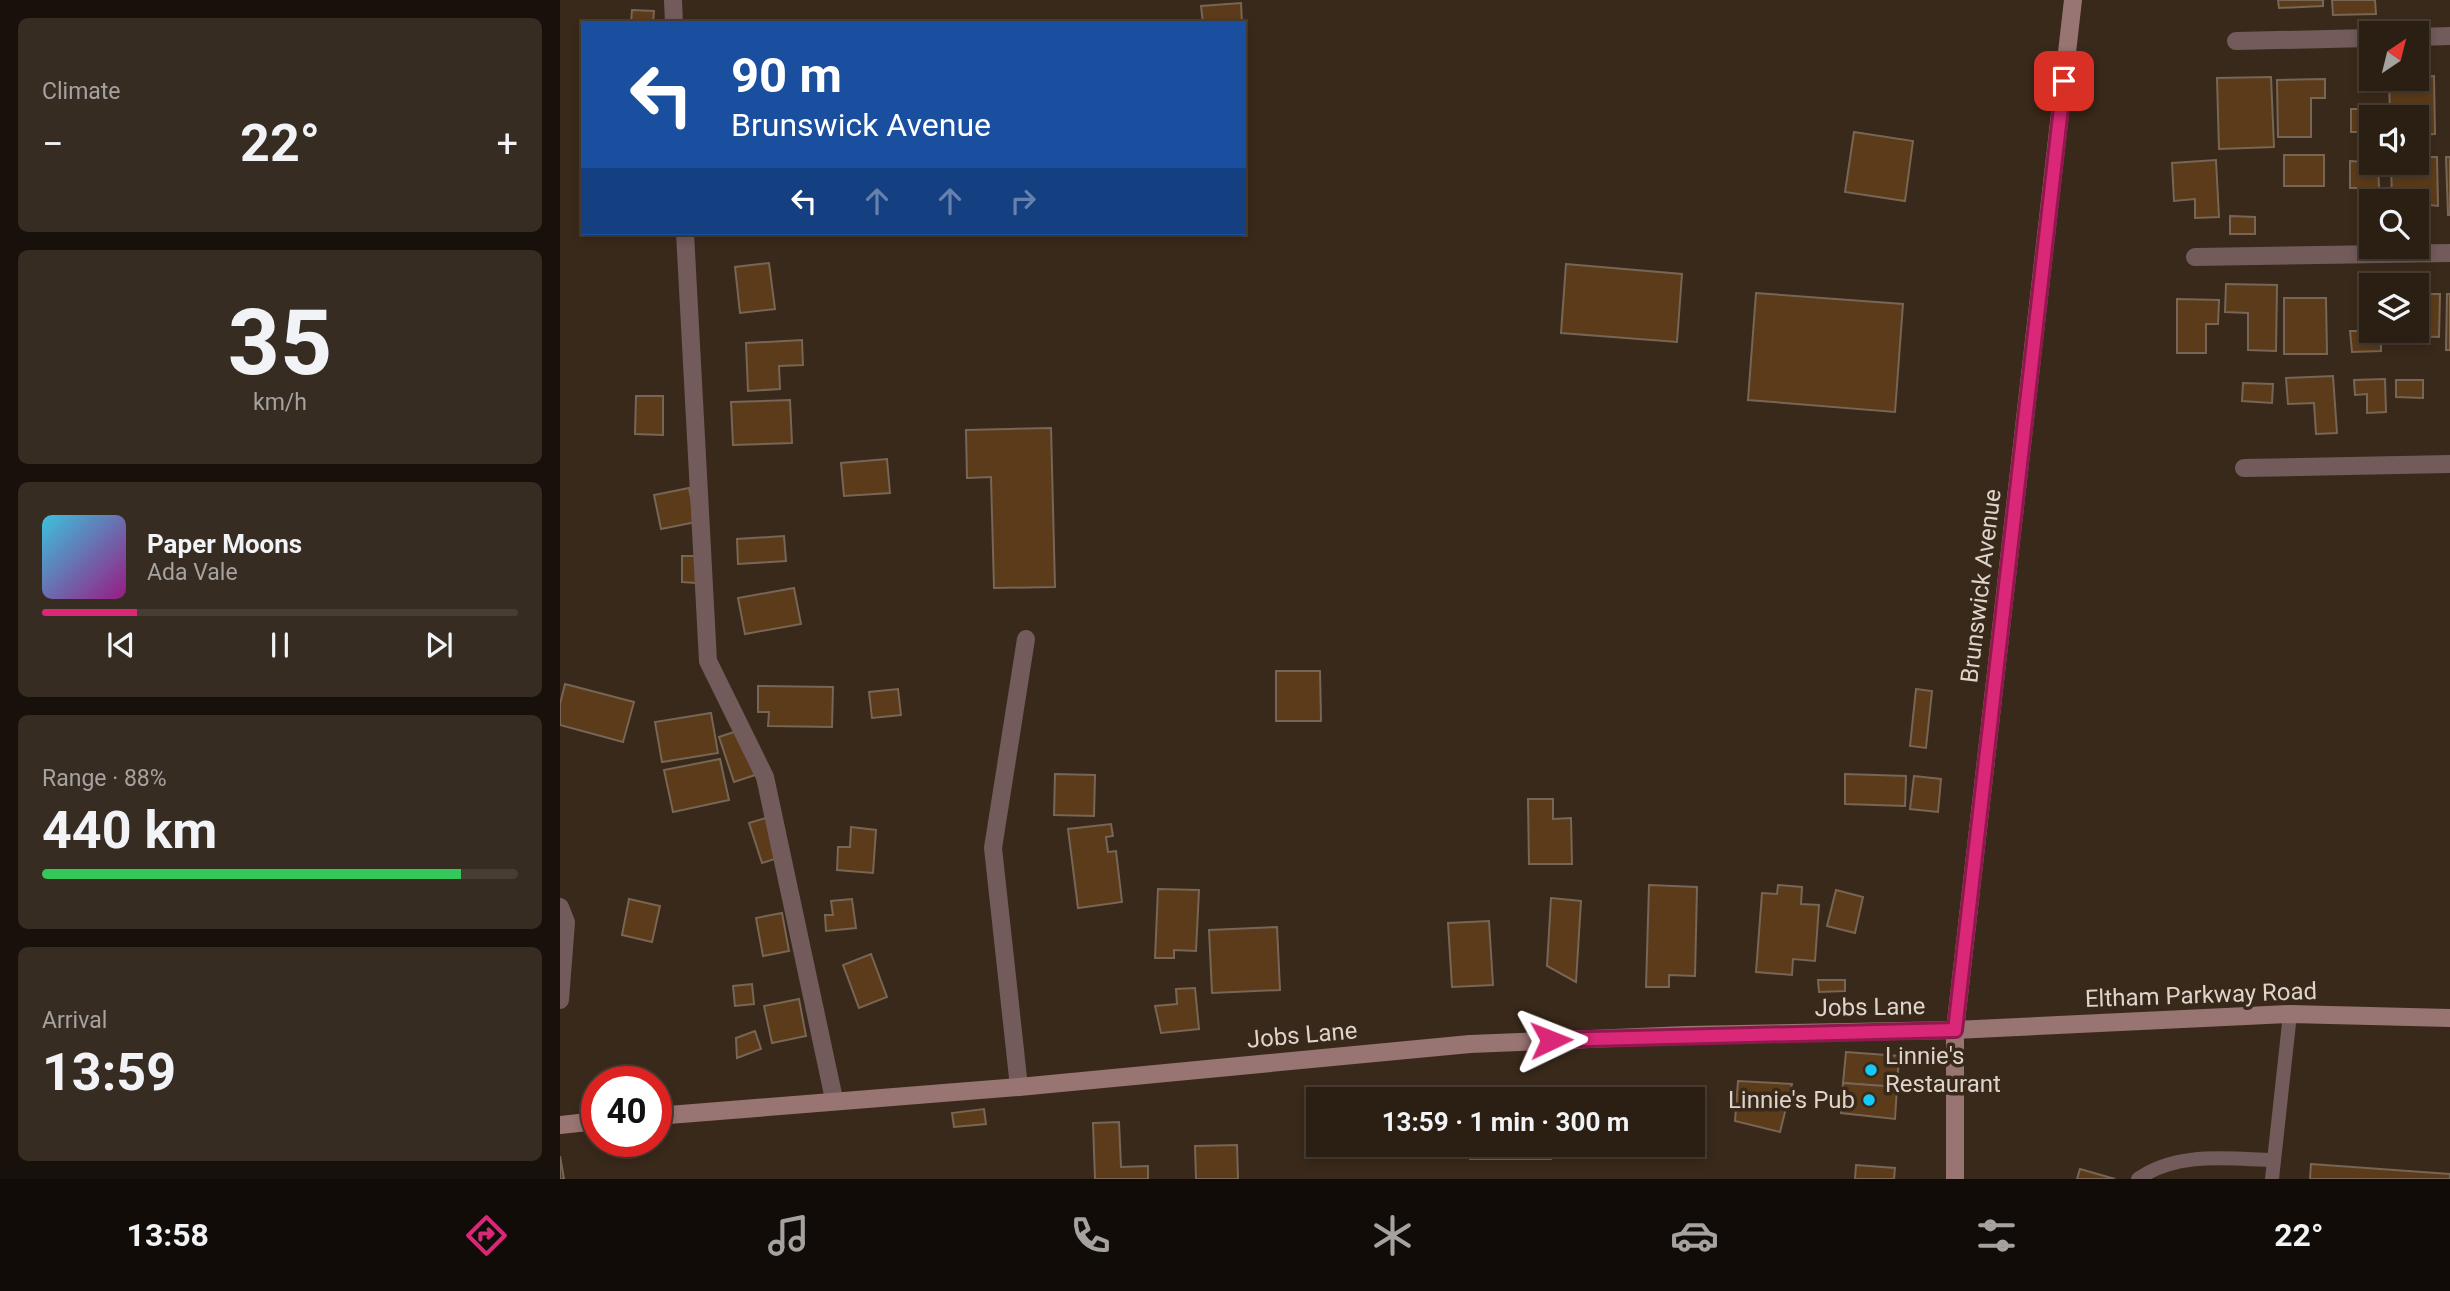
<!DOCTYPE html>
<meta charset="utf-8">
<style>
body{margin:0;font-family:Roboto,sans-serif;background:#372c22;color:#f1f3f6;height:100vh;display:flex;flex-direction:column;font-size:26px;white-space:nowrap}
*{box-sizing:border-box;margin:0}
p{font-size:23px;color:#a6a2a0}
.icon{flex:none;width:38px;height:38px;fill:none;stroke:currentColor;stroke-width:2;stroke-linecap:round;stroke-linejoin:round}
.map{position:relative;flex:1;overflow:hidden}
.sheet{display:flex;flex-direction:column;gap:18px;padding:18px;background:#18110b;width:560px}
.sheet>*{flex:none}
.hud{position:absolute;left:21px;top:21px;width:665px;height:214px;border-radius:0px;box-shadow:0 4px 10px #0003,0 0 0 2px #473d34;background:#1a4fa0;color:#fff;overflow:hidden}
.needle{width:46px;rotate:35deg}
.controls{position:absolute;left:1799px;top:21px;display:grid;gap:14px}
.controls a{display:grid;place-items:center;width:70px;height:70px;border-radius:0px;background:#2b1f14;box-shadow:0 4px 10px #0003,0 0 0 2px #473d34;font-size:35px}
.speed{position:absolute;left:21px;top:1066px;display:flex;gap:14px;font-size:35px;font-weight:700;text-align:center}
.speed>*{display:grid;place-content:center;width:91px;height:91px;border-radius:50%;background:#2b1f14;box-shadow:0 4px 10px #0003,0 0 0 2px #473d34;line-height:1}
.speed .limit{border:10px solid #d22;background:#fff;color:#111}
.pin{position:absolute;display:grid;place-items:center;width:60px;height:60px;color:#fff;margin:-30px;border-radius:14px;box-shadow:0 4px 10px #0006}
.me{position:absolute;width:77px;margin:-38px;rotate:88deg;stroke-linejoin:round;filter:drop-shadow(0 0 5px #0008)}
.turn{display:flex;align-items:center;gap:24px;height:147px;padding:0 35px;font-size:32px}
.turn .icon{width:91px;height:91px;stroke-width:2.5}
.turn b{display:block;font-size:49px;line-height:60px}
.lanes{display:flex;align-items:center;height:66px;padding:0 35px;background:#0003;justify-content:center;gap:35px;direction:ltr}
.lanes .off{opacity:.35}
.big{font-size:52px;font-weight:700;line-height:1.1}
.sheet .tile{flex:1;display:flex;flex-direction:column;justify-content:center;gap:10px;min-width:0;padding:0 24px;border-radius:10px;background:#372c22}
.sheet .dial{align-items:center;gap:0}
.dial b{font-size:91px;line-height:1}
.song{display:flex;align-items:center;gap:21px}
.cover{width:84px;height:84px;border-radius:10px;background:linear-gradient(135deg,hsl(190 70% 55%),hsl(310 70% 35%))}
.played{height:7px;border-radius:4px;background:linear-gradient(90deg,#db2777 20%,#473d34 20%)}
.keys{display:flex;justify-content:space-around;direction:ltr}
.heat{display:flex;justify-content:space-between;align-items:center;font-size:38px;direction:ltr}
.charge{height:10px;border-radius:5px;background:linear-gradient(90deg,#34c759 88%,#473d34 0)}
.trip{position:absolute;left:746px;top:1087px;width:399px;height:70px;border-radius:0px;background:#2b1f14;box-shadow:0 4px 10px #0003,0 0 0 2px #473d34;font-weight:700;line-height:70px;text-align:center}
.dock{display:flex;height:112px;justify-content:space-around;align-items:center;background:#110c08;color:#a6a2a0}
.dock .icon{width:49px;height:49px}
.dock .current{color:#db2777}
.dock b{font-size:32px;color:#f1f3f6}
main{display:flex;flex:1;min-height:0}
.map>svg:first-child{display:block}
</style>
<main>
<section class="sheet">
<div class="tile"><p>Climate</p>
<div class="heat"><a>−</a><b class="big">22°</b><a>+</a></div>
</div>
<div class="tile dial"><b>35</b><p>km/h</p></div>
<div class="tile">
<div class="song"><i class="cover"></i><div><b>Paper Moons</b><p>Ada Vale</p></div></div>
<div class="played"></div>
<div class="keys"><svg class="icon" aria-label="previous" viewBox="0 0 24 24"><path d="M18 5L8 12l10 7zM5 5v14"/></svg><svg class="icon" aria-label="pause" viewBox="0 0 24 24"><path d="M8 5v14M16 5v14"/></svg><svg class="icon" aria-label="next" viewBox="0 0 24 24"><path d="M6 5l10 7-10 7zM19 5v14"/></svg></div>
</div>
<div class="tile"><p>Range · 88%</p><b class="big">440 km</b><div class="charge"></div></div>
<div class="tile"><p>Arrival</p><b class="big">13:59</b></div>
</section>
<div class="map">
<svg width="1890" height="1179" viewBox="0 0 1890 1179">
<rect width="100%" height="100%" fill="#39291a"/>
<g fill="#5b3b19" stroke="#776555" stroke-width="2">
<path d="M 1718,0 L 1763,0 L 1763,6 L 1719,8 Z"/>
<path d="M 1772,0 L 1815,0 L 1816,14 L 1773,15 Z"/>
<path d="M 681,3 L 682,23 L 643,23 L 641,6 Z"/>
<path d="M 72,10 L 94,11 L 93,23 L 71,23 Z"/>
<path d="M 1874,76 L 1875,134 L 1857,135 L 1857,117 L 1830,117 L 1829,79 Z"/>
<path d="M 1711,77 L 1714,147 L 1659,149 L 1657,78 Z"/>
<path d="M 1765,79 L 1765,98 L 1751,98 L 1751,137 L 1718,137 L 1717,80 Z"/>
<path d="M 1791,109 L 1819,109 L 1819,117 L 1811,117 L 1811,132 L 1791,132 Z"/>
<path d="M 1294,132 L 1353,141 L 1345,201 L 1285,192 Z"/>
<rect x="1724" y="155" width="40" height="31"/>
<path d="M 1857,157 L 1877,157 L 1878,206 L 1832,201 L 1831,163 L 1857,163 Z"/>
<path d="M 1886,157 L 1890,157 L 1890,215 L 1888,215 Z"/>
<path d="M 1656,160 L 1659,217 L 1635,218 L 1635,199 L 1614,201 L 1612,163 Z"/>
<path d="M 1790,161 L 1818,163 L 1819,188 L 1790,188 Z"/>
<path d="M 1670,216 L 1695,217 L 1695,234 L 1670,234 Z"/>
<path d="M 209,263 L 215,309 L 180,313 L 175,267 Z"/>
<path d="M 1006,264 L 1122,274 L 1117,342 L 1001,333 Z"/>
<path d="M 1666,284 L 1717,285 L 1716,351 L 1688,350 L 1688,313 L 1665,312 Z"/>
<path d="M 1196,293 L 1343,304 L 1335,412 L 1188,400 Z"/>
<path d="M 1857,294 L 1880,294 L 1879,337 L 1830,335 L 1831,331 L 1857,331 Z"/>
<path d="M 1887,294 L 1890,294 L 1890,350 L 1886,350 Z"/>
<path d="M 1724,298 L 1766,298 L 1767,354 L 1724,354 Z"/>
<path d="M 1617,299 L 1659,300 L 1658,324 L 1646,324 L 1646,353 L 1617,353 Z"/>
<path d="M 1790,331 L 1821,331 L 1821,351 L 1792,352 Z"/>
<path d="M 242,340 L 243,365 L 219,366 L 220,389 L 188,391 L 186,343 Z"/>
<path d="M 1773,376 L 1777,433 L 1756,434 L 1754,403 L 1728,404 L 1726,378 Z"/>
<path d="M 1825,379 L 1826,412 L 1807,413 L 1807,394 L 1795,395 L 1794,380 Z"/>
<path d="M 1836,380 L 1863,380 L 1863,398 L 1836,397 Z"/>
<path d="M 1683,383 L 1713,384 L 1712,403 L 1682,401 Z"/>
<path d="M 76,396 L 103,396 L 103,435 L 75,434 Z"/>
<path d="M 230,400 L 232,443 L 173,445 L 171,402 Z"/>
<path d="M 491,428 L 495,587 L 434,588 L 431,477 L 407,478 L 406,430 Z"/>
<path d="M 327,459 L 330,493 L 284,496 L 281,463 Z"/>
<path d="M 129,488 L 136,522 L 101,529 L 94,495 Z"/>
<path d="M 224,536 L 226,561 L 178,564 L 177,539 Z"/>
<path d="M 122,556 L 136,556 L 136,583 L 122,582 Z"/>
<path d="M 234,588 L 241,624 L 185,634 L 178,598 Z"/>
<path d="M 716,671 L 760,671 L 761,721 L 716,721 Z"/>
<path d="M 5,684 L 74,702 L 63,742 L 0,725 L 0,704 Z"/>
<path d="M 198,686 L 273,687 L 272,727 L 208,726 L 209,712 L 198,712 Z"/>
<path d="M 338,689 L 341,715 L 312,718 L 309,692 Z"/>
<path d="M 1356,689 L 1372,691 L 1366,748 L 1350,746 Z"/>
<path d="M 151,713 L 158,753 L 102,762 L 95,722 Z"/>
<path d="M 180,730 L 195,775 L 174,782 L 159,737 Z"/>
<path d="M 160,759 L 169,800 L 113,812 L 104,770 Z"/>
<path d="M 495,774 L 535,775 L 534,816 L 494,815 Z"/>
<path d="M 1285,774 L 1346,776 L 1345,806 L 1285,804 Z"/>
<path d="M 1354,776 L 1381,779 L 1378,812 L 1350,809 Z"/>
<path d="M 968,799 L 993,799 L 993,819 L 1011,818 L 1012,864 L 969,864 Z"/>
<path d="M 209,817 L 221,857 L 202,863 L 189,823 Z"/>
<path d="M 551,824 L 553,836 L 546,837 L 548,852 L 556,851 L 562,902 L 518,908 L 508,829 Z"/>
<path d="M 291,827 L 316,830 L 313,873 L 277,870 L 278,847 L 290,847 Z"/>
<path d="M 1089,885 L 1137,887 L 1135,976 L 1109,975 L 1109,987 L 1086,987 Z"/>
<path d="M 1218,885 L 1242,887 L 1241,904 L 1259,905 L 1255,961 L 1233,959 L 1232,975 L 1196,972 L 1202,893 L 1217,894 Z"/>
<path d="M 598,889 L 639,890 L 636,951 L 614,950 L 614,958 L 595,958 Z"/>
<path d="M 1276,890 L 1303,897 L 1295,933 L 1267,926 Z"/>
<path d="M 991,898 L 1021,901 L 1016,982 L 987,966 Z"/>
<path d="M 69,899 L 100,906 L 92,942 L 62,935 Z"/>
<path d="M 292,899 L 296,928 L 266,931 L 265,915 L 273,915 L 271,901 Z"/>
<path d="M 222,913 L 229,951 L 203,956 L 196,918 Z"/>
<path d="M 929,921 L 933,985 L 892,987 L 888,923 Z"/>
<path d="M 717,927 L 720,990 L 652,993 L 649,930 Z"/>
<path d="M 311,954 L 327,997 L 299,1008 L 283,965 Z"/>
<path d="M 1258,980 L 1285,980 L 1285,991 L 1259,992 Z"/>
<path d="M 192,984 L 194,1004 L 175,1006 L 173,986 Z"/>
<path d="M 635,988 L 639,1029 L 601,1033 L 595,1006 L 617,1004 L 616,989 Z"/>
<path d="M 239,999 L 246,1036 L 212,1043 L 204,1006 Z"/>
<path d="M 195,1031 L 201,1049 L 177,1058 L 176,1038 Z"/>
<path d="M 1286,1052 L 1339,1056 L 1337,1087 L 1283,1083 Z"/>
<path d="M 1178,1081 L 1232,1084 L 1220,1132 L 1175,1121 Z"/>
<path d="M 1283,1083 L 1337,1087 L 1335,1119 L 1281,1113 Z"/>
<path d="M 424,1109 L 426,1124 L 394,1127 L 392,1113 Z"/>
<path d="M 559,1122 L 561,1167 L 588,1166 L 588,1179 L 535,1179 L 533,1123 Z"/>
<rect x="910" y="1144" width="81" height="15"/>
<path d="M 677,1145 L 678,1179 L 636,1179 L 635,1146 Z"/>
<path d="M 0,1156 L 4,1179 L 0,1179 Z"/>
<path d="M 1751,1164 L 1890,1174 L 1890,1179 L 1750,1179 Z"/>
<path d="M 1296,1165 L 1335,1168 L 1334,1179 L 1295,1179 Z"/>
<path d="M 1520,1169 L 1555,1179 L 1517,1179 Z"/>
</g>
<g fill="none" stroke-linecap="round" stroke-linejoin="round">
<g stroke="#725b5a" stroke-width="14">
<path d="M 1578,1179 C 1617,1151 1668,1159 1714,1160"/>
<path d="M 1712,1179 L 1730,1014"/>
</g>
<g stroke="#725b5a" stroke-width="18">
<path d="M 113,0 L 114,23"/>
<path d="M 1857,37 L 1890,36"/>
<path d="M 1676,41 L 1811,38"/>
<path d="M 125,233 L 148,661 L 205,777 L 274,1099"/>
<path d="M 1635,257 L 1890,253"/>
<path d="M 1684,468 L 1890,464"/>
<path d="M 0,907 L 6,922 L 0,1000"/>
<path d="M 459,1087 L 433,848 L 466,639"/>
</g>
<g stroke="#987472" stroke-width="18">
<path d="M 96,1116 L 459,1087 L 910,1044 L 1126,1035 L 1395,1030 L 1730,1014 L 1890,1018"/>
<path d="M 0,1125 L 37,1121"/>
<path d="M 1395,1179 L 1395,1030 L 1513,0"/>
</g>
</g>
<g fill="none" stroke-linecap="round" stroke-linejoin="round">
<g stroke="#8e194d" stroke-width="18">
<path id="route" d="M 991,1040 L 1395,1030 L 1504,81"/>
</g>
<use href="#route" stroke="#db2777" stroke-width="12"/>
</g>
<g fill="#14cafb" stroke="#39291a" stroke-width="2.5">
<circle cx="1311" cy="1070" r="7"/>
<circle cx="1309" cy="1100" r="7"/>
</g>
<g text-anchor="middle" stroke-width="7" stroke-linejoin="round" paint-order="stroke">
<g font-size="24" fill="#dfd4cb" stroke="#39291a">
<text transform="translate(1421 586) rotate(-83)" y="8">Brunswick Avenue</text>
<text transform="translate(1641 995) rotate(-2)" y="8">Eltham Parkway Road</text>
<text transform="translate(1310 1007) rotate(-1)" y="8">Jobs Lane</text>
<text transform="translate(742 1035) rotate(-5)" y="8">Jobs Lane</text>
</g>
<g font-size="24" fill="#dfd4cb" stroke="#39291a" text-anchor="start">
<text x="1325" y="1064">Linnie's<tspan x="1325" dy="28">Restaurant</tspan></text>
<text x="1295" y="1108" text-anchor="end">Linnie's Pub</text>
</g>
</g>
</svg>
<div class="controls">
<a><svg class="needle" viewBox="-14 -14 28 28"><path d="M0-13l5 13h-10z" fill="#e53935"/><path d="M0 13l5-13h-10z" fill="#a6a2a0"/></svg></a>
<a><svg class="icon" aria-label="sound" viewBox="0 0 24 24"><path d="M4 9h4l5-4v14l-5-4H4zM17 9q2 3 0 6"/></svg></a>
<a><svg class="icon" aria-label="search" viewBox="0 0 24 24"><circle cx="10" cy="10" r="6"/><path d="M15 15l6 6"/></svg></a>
<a><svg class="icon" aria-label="layers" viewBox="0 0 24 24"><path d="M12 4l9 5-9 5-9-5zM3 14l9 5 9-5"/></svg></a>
</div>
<div class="speed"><div class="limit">40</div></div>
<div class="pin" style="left:1504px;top:81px;background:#d93025"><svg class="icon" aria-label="arrive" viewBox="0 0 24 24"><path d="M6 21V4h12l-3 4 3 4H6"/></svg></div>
<svg class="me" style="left:991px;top:1040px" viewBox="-20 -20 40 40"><path d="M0-17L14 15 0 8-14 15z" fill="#db2777" stroke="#fff" stroke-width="4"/></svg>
<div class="trip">13:59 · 1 min · 300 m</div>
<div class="hud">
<div class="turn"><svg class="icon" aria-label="left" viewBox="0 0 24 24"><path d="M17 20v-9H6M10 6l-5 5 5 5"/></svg><div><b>90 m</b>Brunswick Avenue</div></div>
<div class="lanes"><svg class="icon" aria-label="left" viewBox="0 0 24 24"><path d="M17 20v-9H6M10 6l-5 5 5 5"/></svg><svg class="icon off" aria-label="ahead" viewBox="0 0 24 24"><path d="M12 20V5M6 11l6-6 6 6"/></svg><svg class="icon off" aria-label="ahead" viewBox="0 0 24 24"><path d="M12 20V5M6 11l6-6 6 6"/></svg><svg class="icon off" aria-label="right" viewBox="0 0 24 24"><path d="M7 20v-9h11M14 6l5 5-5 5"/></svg></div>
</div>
</div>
</main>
<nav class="dock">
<b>13:58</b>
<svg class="icon current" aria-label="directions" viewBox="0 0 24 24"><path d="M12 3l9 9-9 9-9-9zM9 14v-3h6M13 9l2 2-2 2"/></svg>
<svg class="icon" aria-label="music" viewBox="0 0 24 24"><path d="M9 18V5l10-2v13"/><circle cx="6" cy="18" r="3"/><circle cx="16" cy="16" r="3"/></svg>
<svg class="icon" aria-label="phone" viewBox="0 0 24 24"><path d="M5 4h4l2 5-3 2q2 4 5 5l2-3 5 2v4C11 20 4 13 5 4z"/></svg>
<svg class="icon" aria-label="climate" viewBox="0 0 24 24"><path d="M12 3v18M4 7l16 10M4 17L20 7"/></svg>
<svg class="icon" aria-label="car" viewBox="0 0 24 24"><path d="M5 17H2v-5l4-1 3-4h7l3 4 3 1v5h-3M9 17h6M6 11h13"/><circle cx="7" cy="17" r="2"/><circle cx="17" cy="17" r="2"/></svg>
<svg class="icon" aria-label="filters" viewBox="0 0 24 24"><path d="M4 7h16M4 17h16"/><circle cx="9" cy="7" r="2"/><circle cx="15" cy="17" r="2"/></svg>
<b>22°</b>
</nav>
